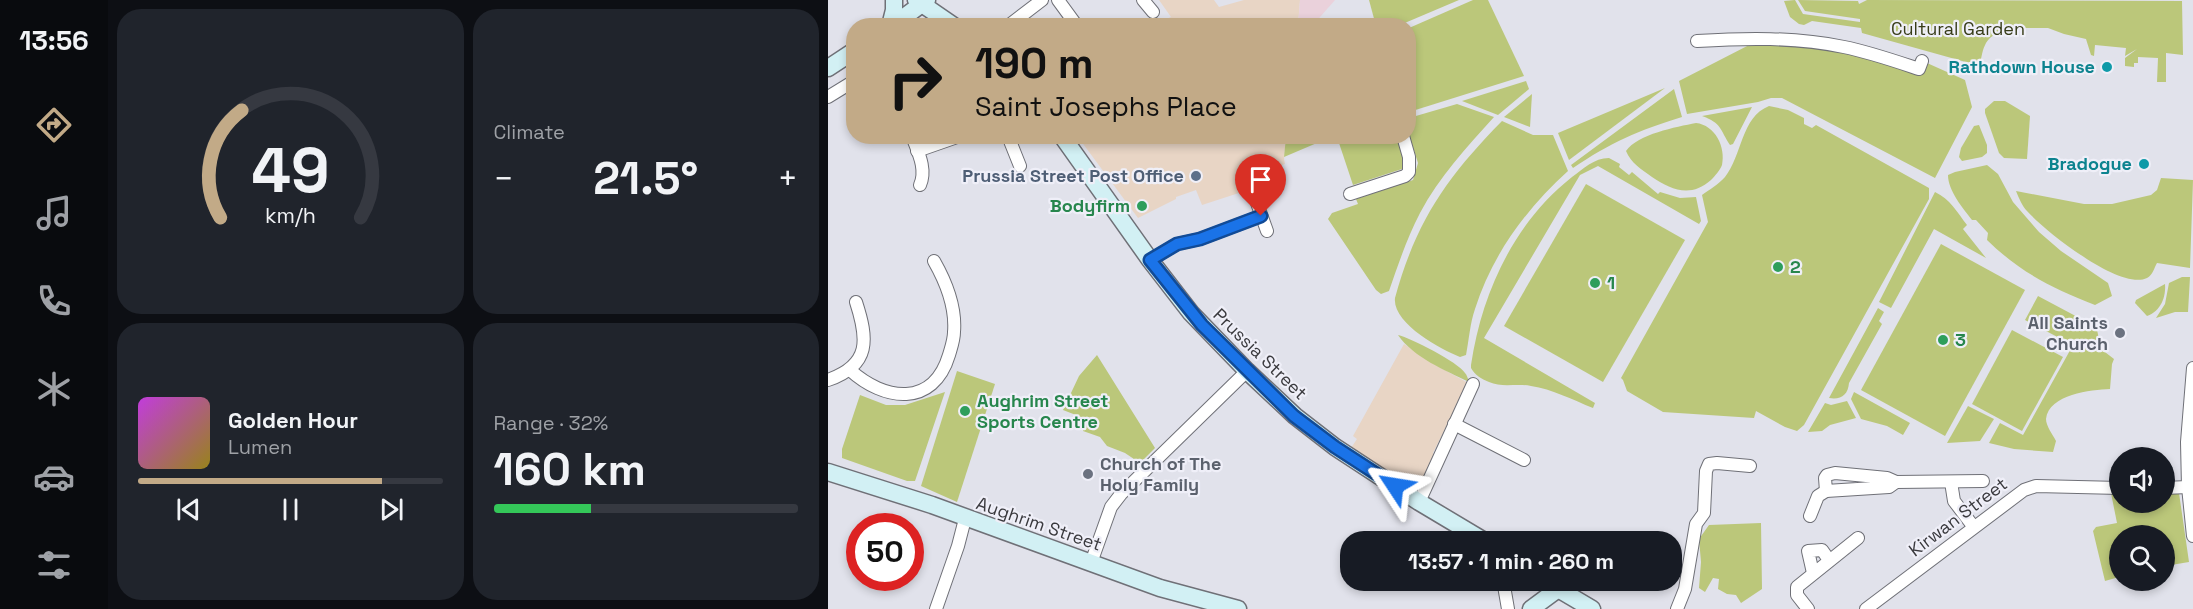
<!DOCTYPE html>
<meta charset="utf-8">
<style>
body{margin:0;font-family:"Space Grotesk",sans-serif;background:#20242c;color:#f1f3f6;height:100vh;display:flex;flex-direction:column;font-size:22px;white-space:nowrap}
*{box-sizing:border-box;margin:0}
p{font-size:20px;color:#9ea1a6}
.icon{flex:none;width:33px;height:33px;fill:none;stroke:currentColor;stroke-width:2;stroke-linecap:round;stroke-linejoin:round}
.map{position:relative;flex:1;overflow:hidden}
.panel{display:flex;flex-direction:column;gap:9px;padding:9px;background:#0d0f14;width:720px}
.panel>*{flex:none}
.guide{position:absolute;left:18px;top:18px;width:570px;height:126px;border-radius:24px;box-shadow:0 3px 9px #0003;background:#c2aa87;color:#111;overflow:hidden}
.controls{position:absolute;left:1281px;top:447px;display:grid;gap:12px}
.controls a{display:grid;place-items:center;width:66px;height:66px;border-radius:50%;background:#171b24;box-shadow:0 3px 9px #0003;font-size:30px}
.speed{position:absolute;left:18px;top:513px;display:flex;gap:12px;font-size:30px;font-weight:700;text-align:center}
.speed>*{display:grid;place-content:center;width:78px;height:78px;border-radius:50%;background:#171b24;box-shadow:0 3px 9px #0003;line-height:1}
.speed .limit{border:9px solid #d22;background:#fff;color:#111}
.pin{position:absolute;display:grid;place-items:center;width:51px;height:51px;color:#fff;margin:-62px -26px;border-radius:50% 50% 50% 0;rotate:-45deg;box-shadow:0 0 6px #0007}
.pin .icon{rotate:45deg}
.me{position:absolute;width:66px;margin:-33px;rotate:303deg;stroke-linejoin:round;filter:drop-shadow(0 0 4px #0008)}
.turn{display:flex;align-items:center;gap:21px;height:126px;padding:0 30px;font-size:27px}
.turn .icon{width:78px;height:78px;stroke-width:2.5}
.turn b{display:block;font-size:42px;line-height:51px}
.big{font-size:45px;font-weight:800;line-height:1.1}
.panel .tile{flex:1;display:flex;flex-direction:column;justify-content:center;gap:9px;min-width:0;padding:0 21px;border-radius:24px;background:#20242c}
.panel .dial{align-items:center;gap:0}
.dial svg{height:156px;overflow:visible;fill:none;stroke:#363941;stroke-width:7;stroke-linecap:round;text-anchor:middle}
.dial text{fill:#f1f3f6;stroke:none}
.song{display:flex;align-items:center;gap:18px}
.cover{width:72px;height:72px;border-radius:9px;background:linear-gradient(135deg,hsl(290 70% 55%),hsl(50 70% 35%))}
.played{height:6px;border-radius:3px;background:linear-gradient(90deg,#c2aa87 80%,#363941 80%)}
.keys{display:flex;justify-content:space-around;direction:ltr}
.heat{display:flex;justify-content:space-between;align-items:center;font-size:33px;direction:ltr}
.charge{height:9px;border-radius:4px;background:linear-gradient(90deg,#34c759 32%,#363941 0)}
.panel .tiles{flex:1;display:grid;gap:9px;grid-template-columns:repeat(2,1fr)}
.trip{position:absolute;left:512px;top:531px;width:342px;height:60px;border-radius:24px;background:#171b24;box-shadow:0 3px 9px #0003;font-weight:800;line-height:60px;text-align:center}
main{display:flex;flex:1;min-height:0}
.tab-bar{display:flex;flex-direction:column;width:108px;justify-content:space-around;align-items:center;background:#090b0e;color:#9ea1a6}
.tab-bar .icon{width:42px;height:42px}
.tab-bar .active{color:#c2aa87}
.tab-bar b{font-size:27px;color:#f1f3f6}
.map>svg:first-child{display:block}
</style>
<main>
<nav class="tab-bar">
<b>13:56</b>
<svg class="icon active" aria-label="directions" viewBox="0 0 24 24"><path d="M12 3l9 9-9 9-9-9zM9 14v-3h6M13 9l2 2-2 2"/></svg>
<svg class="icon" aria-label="music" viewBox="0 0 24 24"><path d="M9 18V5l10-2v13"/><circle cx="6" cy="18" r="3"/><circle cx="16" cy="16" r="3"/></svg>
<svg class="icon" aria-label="phone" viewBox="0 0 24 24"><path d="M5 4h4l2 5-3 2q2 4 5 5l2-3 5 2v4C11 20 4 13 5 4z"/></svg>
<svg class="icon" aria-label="climate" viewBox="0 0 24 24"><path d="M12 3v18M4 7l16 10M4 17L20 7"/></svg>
<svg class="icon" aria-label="car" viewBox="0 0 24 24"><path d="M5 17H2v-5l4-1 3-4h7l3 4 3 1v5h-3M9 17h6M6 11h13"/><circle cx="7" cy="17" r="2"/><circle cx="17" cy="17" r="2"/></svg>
<svg class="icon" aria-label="filters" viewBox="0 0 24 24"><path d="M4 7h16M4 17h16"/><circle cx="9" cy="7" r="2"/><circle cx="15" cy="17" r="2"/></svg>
</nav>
<section class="panel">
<div class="tiles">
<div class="tile dial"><svg viewBox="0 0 100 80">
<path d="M14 69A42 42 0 1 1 86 69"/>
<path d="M14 69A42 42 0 0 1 25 14" stroke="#c2aa87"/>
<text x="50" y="56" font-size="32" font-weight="700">49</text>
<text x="50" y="72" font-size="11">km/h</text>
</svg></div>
<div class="tile"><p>Climate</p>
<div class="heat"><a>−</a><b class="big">21.5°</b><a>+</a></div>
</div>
<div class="tile">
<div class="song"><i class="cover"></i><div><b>Golden Hour</b><p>Lumen</p></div></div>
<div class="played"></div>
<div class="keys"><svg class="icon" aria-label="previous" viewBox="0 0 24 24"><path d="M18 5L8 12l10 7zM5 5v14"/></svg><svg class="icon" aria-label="pause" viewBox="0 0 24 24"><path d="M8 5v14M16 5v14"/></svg><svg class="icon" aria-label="next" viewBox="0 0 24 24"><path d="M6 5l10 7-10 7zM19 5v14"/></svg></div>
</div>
<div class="tile"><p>Range · 32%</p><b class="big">160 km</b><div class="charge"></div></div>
</div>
</section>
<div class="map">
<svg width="1365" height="609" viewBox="0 0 1365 609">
<rect width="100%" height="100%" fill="#e1e2eb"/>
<g fill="#e8d5c5">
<path d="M 331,0 L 386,0 L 391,7 L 416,0 L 472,0 L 470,25 L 321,26 L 343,17 Z"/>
<path d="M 250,137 L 458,137 L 456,159 L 457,164 L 413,179 L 417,191 L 374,205 L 368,190 L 348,197 L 348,199 L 310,218 Z"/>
<path d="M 576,344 L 606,364 L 640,383 L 605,453 L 611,456 L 592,493 L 523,448 L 529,439 L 525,436 Z"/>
</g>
<path fill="#ead1db" d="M 472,0 L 507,0 L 485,25 L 470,26 Z"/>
<g fill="#bbc77a">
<path d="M 541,0 L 631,0 L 572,25 L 548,26 Z"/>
<path d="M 645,0 L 660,0 L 696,76 L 581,112 L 581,28 Z"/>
<path d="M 967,0 L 975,14 L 1032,22 L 1032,19 L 977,11 L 970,0 L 1030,1 L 1031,4 L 1039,0 L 1354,1 L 1355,55 L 1338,53 L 1338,82 L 1329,82 L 1330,58 L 1310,57 L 1310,63 L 1306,63 L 1306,67 L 1297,66 L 1297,58 L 1309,49 L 1297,56 L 1298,48 L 1267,45 L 1266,56 L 1263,55 L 1258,39 L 1236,34 L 1220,28 L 1191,28 C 1186,32 1180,32 1173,33 C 1156,35 1154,53 1152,66 L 1034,33 L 1033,28 L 984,21 L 976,25 L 971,24 L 962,17 L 956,1 Z"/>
<path d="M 925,43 L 979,45 L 1099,63 L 1137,80 L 1144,107 L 1107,178 L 954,98 L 943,98 L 930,102 L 859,114 L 851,81 Z"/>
<path d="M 698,81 L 701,89 L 670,115 L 634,101 Z"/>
<path d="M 837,88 L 741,160 L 730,133 Z"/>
<path d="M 846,89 L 854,117 C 811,130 782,143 745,168 L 743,165 Z"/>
<path d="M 704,94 L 702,127 L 676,117 Z"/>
<path d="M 1166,101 L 1177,101 L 1202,116 L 1199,159 L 1176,158 L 1171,153 L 1157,113 L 1157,109 Z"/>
<path d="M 629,104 L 666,117 C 639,147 611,177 592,213 C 579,238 570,265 561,291 L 553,294 L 548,290 L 500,219 L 504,213 L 530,204 L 528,199 L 585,180 L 590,163 L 581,135 L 581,118 Z"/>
<path d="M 941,106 L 960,110 L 976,118 L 976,124 L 984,128 L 988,125 L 1101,188 L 1101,199 L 976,425 L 969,431 L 957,427 L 928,411 L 926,418 L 835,412 L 799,391 L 795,380 L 793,378 L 880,222 L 874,195 C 881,190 891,184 897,177 C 914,156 913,117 941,106 Z"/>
<path d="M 924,107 L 905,144 L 902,145 C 892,130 894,123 874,116 Z"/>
<path d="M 674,121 L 705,135 L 725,135 L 740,171 C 698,209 664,255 647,309 C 642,323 641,340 638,355 L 632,357 C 612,349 564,323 567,298 C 588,221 619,177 674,121 Z"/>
<path d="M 868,123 C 887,125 898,147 894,165 C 892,170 887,176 883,180 C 863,198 843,190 824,177 C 813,169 803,163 798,151 C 810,134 848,127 868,123 Z"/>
<path d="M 1151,125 L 1159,145 L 1159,153 L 1154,157 L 1134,161 L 1131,157 L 1133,148 L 1146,126 Z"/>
<path d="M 458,137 L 458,136 L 503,137 L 456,157 Z"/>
<path d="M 522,137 L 570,137 L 575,150 L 574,169 L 525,185 L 510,140 Z"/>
<path d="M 781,158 L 792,164 L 791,167 L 801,175 L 804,172 L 830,194 L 832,192 L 852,198 L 868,197 L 873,221 L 871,224 L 770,166 L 752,175 L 656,338 L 767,403 L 765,408 C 745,400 724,389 703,386 C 689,383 674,388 661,382 C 653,379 647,375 643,368 L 643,365 C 654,292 686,223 744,177 C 755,169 766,158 781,158 Z"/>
<path d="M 1159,165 L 1170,174 L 1185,202 L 1211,232 L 1233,251 L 1280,283 L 1284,296 L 1267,305 C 1224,288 1193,273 1159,240 L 1160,233 L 1148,220 L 1144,220 C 1135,208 1120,191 1120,175 L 1127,172 Z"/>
<path d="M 1333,178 L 1365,180 L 1362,268 L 1329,263 C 1326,268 1325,275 1319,278 C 1292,291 1217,231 1199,211 C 1194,206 1191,198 1188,191 L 1256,204 L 1284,204 L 1323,195 L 1329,190 Z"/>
<path d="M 758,184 L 857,240 L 775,382 L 676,326 Z"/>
<path d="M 1107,192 C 1122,199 1129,212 1139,225 L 1135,229 L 1158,258 L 1106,229 L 1063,308 L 1051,302 Z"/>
<path d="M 1113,244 L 1197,290 L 1117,436 L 1033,390 Z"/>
<path d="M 1354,277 L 1362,277 L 1360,312 L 1347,312 L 1328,318 L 1337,304 L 1341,283 Z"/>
<path d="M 1337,284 C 1338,297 1333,311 1319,316 L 1307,303 L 1308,300 Z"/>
<path d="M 1210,296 L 1257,321 L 1267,320 L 1273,349 L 1286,359 L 1284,364 L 1282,389 C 1263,390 1221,394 1218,419 C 1218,426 1225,435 1228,441 L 1225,452 L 1186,449 L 1161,443 L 1172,423 L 1195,435 L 1245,345 L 1197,320 Z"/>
<path d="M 1050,308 L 1056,312 L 1051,321 L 1054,324 L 1021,383 C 1020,395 1013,400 1001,398 Z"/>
<path d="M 1184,330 L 1235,357 L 1194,431 L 1144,404 Z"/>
<path d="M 570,335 C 583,338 630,362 637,373 C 639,375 640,379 641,382 C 617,370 586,358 570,335 Z"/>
<path d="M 269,355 L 327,448 L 312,463 L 297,453 L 279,446 L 272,437 L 255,431 L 253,417 L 235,410 L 251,376 Z"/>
<path d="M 129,371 L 167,384 L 129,502 L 93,486 Z"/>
<path d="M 117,392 L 87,481 L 79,481 L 14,458 L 14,449 L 32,395 L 58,405 L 77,405 Z"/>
<path d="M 1026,392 L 1082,423 L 1075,435 L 1059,426 L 1033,419 L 1023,399 Z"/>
<path d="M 1019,401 L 1028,418 L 1002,425 L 994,431 L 980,432 L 997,403 L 1003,405 Z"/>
<path d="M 1140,406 L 1166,419 L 1152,441 L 1119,443 Z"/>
<path d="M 1283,493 L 1291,493 L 1292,502 L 1336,502 L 1337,493 L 1351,493 L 1361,562 L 1337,566 L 1336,536 L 1292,536 L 1291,577 L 1277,581 L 1265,531 L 1268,527 L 1289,523 Z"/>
<path d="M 933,523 L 934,589 L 913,603 L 908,595 L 899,594 L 890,589 L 891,579 L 885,578 L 877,592 L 871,588 L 873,562 L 871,539 L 881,525 Z"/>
</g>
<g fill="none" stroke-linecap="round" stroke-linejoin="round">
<g stroke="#6f7077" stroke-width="14">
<g id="street">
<path d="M 230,0 L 249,26"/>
<path d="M 315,0 L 325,12"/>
<path d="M 180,26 L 214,0"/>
<path d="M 869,41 C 918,38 967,37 1016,47 C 1041,52 1067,61 1091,69 L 1094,61"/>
<path d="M 0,97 L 26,81"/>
<path d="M 84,136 C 90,152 99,169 92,185"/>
<path d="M 180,136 L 192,166"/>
<path d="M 89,151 L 132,136"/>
<path d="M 425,192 L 439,231"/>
<path d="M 522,194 L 577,176 L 581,172 L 581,157 L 575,136"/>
<path d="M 322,260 L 349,244 L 372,239 L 433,216"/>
<path d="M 1365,368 L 1359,442 L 1360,487 L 1365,536"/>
<path d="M 22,370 C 56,401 105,408 121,355 C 123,348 126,340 126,332 C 128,308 118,282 106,261"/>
<path d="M 0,380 C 43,365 40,339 28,302"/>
<path d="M 626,424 L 696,460"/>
<path d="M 1068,482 L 1061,487 L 998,491 L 997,478 L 999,475 L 1007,473 L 1059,478 L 1068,482 L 1155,481"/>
<path d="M 1123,482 L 1126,501 L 1145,526"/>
<path d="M 1336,488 L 1360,487"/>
<path d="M 591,502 L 645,384"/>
<path d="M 982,516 L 990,496 L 998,491"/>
<path d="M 263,563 L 283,507 L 293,494 L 419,371"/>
<path d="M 985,573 L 980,551 L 994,550 L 1001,560"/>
<path d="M 675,580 L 680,609"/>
<path d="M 108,609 L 130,546 L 137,519"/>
<path d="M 849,609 L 857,589 L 868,524 L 876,513 L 878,471 L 881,464 L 889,463 L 922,466"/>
<path d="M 980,609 L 969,595 L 969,587 L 1030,538"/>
<path d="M 1038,609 L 1196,490 L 1208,486 L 1292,488"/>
</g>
</g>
<g stroke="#6f7077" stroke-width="19">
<g id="secondary">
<path d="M 88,0 L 126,26"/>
<path d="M 62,26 L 66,10 L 66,0"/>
<path d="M 64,26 L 99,0"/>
<path d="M 0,68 L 26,51"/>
<path d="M 234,136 L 322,260 L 363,313 L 419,371 L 467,416 L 507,447 L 591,502 L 658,542"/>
<path d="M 0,472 L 104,505 L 332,588 L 410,609"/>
<path d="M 715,580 L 764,609"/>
<path d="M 703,609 L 730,589"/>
</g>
</g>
<use href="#street" stroke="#fff" stroke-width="12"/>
<use href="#secondary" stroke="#d2f0f4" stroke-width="16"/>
</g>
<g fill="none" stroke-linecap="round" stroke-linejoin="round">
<g stroke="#114b97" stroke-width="15">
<path id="route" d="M 433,216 L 372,239 L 349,244 L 322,260 L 374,325 L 466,416 L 507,447 L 567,486"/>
</g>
<use href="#route" stroke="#1a73e8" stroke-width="10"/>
</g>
<g fill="#0f9aa8" stroke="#efeff8" stroke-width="2">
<circle cx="1279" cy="67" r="6"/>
<circle cx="1316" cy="164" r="6"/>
</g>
<circle fill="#5c6f8a" stroke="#efeff8" stroke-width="2" cx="368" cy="176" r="6"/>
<g fill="#2e9e5b" stroke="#efeff8" stroke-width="2">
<circle cx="314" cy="206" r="6"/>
<circle cx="950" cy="267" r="6"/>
<circle cx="767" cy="283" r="6"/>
<circle cx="1115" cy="340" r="6"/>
<circle cx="137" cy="411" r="6"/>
</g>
<g fill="#6b7280" stroke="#efeff8" stroke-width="2">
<circle cx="1292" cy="333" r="6"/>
<circle cx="260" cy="474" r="6"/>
</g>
<g text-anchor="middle" stroke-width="4.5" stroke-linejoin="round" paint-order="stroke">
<g font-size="18" fill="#373c18" stroke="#efeff8">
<text x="1130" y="35">Cultural Garden</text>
</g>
<g font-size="18" font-weight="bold" fill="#0d838f" stroke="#efeff8" text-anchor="end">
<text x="1267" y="73">Rathdown House</text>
<text x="1304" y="170">Bradogue</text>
</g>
<g font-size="18" font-weight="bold" fill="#4e5e75" stroke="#efeff8" text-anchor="end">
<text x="356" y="182">Prussia Street Post Office</text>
</g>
<g font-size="18" font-weight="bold" fill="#27864d" stroke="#efeff8" text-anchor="start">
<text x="302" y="212" text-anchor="end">Bodyfirm</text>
<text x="962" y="273">2</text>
<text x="779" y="289">1</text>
<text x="1127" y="346">3</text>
<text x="149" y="407">Aughrim Street<tspan x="149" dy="21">Sports Centre</tspan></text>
</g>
<g font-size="18" font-weight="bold" fill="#5b616d" stroke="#efeff8" text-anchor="end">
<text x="1280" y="329">All Saints<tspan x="1280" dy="21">Church</tspan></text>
<text x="272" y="470" text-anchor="start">Church of The<tspan x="272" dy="21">Holy Family</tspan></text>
</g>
<g font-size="18" fill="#3a3a3e" stroke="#efeff8">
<text transform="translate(432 354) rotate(44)" y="6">Prussia Street</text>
<text transform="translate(1130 517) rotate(-37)" y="6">Kirwan Street</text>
<text transform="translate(211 524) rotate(19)" y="6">Aughrim Street</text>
</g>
</g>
</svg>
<div class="controls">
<a><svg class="icon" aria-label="sound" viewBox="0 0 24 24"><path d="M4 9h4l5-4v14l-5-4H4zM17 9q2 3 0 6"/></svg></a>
<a><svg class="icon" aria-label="search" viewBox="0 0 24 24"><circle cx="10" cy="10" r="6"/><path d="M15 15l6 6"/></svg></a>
</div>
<div class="speed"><div class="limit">50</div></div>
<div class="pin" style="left:433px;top:216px;background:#d93025"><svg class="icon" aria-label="arrive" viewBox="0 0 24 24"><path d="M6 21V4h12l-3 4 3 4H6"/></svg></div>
<svg class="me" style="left:567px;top:486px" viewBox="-20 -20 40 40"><path d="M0-17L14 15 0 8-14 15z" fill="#1a73e8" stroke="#fff" stroke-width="4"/></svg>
<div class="trip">13:57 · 1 min · 260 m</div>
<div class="guide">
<div class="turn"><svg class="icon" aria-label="right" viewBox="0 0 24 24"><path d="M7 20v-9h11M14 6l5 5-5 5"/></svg><div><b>190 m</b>Saint Josephs Place</div></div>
</div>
</div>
</main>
